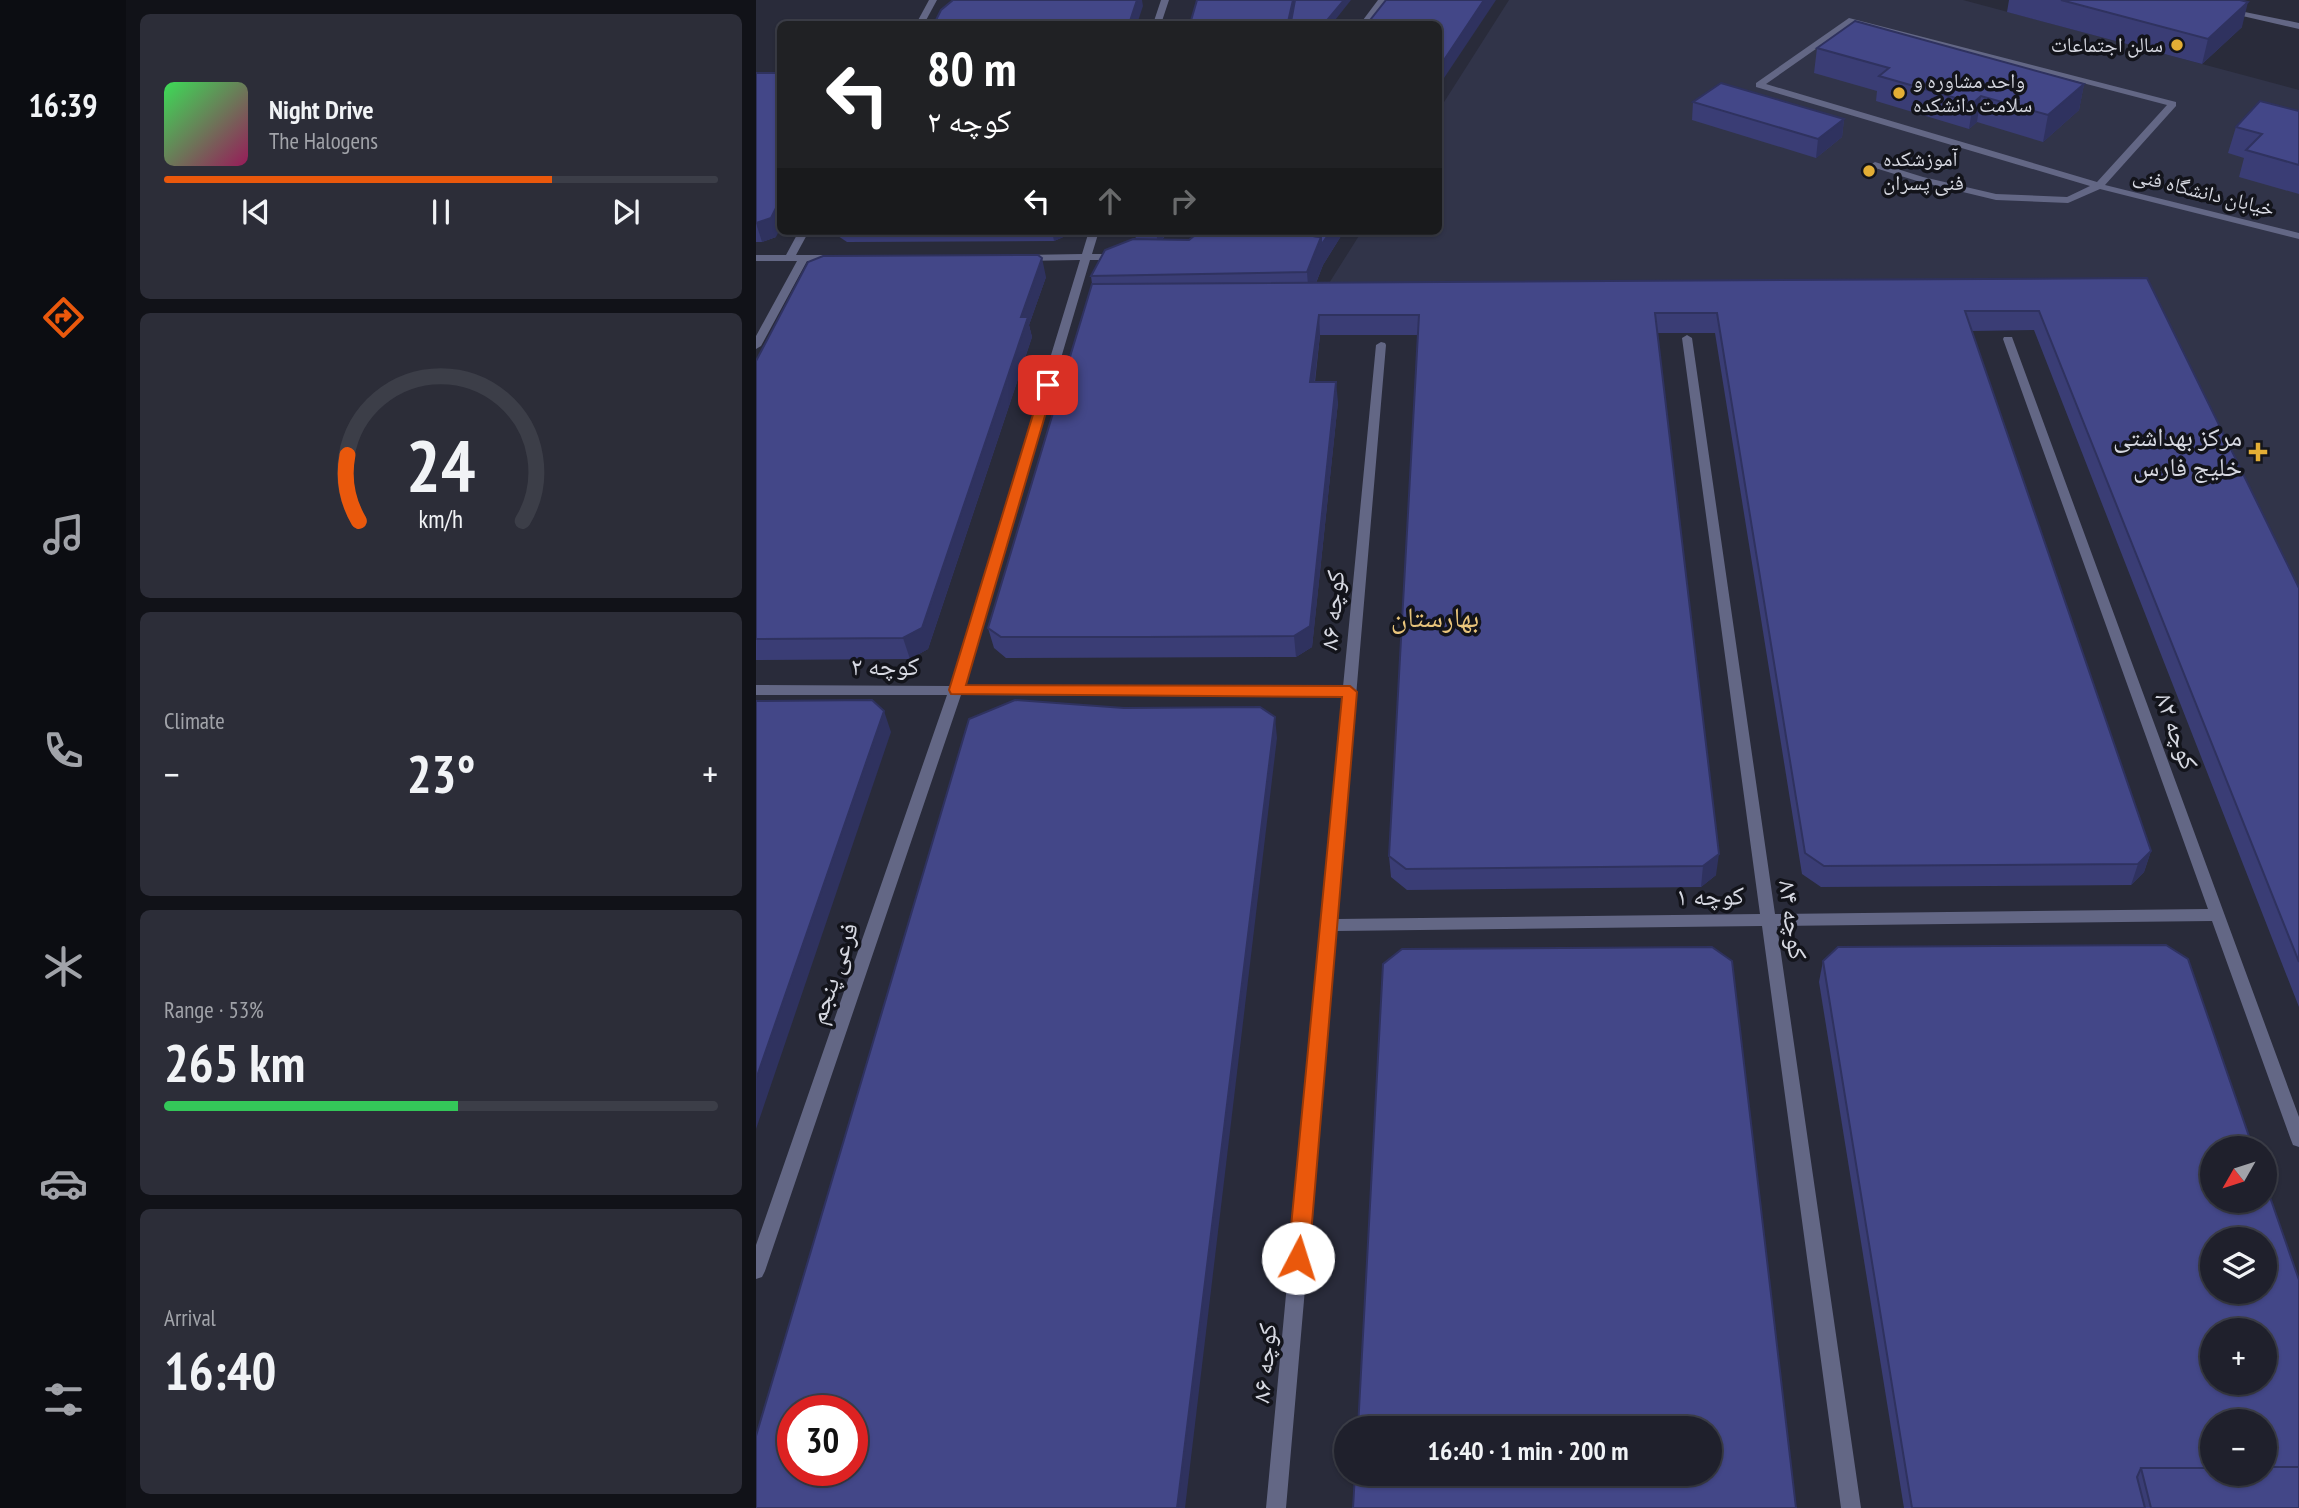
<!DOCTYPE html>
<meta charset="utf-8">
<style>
body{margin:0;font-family:"PT Sans Narrow","Noto Naskh Arabic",sans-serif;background:#2c2d38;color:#f1f3f6;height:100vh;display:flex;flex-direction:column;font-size:26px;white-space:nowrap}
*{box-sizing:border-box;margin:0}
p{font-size:23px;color:#a1a3a9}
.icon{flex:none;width:38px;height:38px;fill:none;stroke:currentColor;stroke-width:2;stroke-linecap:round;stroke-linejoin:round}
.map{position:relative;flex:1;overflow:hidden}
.drawer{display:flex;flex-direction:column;gap:14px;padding:14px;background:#111218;width:630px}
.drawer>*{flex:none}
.top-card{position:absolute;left:21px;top:21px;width:665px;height:214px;border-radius:10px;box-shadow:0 2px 5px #0004,0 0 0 2px #3c3e48;background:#202124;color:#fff;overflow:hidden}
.needle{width:46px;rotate:231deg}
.buttons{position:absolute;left:1444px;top:1136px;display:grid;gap:14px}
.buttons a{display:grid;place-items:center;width:77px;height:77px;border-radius:50%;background:#1f202c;box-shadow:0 2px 5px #0004,0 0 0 2px #3c3e48;font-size:35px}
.speed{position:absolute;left:21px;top:1395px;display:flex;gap:14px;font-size:35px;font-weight:700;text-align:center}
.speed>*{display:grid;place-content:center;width:91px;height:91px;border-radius:50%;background:#1f202c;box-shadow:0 2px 5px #0004,0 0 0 2px #3c3e48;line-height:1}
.speed .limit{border:10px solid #d22;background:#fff;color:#111}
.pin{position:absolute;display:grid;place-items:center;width:60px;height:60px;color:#fff;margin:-30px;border-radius:14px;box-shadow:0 4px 10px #0006}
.me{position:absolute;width:77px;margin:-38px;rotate:5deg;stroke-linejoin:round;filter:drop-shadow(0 0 5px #0008)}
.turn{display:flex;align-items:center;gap:24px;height:147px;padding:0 35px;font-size:32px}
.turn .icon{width:91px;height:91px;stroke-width:2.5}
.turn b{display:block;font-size:49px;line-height:60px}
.lanes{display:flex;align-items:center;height:66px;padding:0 35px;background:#0003;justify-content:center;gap:35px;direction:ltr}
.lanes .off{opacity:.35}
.big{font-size:52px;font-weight:800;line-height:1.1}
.drawer .card{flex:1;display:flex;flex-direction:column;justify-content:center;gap:10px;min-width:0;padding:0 24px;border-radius:10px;background:#2c2d38}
.drawer .dial{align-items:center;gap:0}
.dial svg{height:182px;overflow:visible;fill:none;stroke:#3c3e48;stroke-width:7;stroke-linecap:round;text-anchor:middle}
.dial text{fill:#f1f3f6;stroke:none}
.song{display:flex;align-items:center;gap:21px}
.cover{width:84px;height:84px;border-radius:10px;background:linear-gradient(135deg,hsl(130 70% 55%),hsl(330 70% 35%))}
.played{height:7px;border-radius:4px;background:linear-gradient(90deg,#ea580c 70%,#3c3e48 70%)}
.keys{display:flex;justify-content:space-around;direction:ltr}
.heat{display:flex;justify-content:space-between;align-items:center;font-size:38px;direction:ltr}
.charge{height:10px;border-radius:5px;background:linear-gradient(90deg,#34c759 53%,#3c3e48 0)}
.trip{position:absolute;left:578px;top:1416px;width:388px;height:70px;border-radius:35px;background:#1f202c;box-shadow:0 2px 5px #0004,0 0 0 2px #3c3e48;font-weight:800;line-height:70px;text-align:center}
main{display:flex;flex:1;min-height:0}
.dock{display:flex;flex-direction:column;width:126px;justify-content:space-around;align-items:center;background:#0c0d12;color:#a1a3a9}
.dock .icon{width:49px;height:49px}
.dock .selected{color:#ea580c}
.dock b{font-size:32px;color:#f1f3f6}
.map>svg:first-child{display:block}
</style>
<main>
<nav class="dock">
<b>16:39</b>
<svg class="icon selected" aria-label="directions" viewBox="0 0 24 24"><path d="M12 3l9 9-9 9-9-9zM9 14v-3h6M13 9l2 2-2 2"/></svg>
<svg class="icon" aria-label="music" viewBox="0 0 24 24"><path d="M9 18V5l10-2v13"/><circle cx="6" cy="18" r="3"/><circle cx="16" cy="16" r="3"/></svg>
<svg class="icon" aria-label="phone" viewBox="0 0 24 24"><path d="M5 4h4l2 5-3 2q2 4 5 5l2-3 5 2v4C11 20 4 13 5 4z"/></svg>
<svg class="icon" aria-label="climate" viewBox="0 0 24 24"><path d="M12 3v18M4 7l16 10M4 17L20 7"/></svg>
<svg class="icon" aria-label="car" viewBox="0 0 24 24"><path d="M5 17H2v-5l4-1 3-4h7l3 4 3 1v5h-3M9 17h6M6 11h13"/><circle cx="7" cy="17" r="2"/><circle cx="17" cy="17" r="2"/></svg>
<svg class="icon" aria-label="filters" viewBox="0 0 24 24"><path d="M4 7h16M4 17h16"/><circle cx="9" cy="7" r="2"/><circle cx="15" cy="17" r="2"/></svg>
</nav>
<section class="drawer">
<div class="card">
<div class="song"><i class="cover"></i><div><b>Night Drive</b><p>The Halogens</p></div></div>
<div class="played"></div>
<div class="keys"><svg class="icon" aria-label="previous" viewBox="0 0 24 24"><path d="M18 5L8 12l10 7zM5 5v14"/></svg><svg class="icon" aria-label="pause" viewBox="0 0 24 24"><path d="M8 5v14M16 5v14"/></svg><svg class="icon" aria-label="next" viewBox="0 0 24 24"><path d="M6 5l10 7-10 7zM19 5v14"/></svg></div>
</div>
<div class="card dial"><svg viewBox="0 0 100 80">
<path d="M14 69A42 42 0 1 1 86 69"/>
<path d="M14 69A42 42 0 0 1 9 40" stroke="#ea580c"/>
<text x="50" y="56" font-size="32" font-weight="700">24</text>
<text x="50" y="72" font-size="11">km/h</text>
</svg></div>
<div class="card"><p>Climate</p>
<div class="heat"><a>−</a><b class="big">23°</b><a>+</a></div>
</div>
<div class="card"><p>Range · 53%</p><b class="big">265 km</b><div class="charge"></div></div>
<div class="card"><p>Arrival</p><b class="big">16:40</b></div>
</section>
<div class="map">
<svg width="1543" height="1508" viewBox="0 0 1543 1508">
<rect width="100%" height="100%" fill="#292b3a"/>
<path fill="#313449" d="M 753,0 L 1207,0 L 1543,90 L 1543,623 L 1378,280 L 570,288 L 606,231 L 682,231 L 683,110 Z"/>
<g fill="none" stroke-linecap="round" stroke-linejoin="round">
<g fill="#636785" fill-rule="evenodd">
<path d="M 1469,8 L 1543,23 L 1543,29 L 1469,12 Z"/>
<path d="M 1093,18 L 1420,102 L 1420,106 L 1349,185 L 1543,233 L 1543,239 L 1344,189 L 1312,203 L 1240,200 L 1161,181 L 1116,167 L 1114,165 L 1119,162 L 1167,177 L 1240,194 L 1311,197 L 1334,186 L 1000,87 L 1000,83 ZM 1097,23 L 1411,105 L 1341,182 L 1010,84 Z"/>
</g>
<g fill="#636785" fill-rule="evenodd">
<path d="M 173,0 L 181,0 L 168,24 L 160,24 Z"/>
<path d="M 405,0 L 413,0 L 405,24 L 397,24 Z"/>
<path d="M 622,0 L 630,0 L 612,24 L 604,24 Z"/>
<path d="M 43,231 L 53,231 L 40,255 L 79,255 L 84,258 L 79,261 L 51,261 L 5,346 L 0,349 L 0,336 L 41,261 L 0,261 L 0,255 L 30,255 Z"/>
<path d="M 333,231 L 343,231 L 336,254 L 363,254 L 368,257 L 363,260 L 334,260 L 208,686 L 587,687 L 620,345 L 625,342 L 629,343 L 630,345 L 581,919 L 1004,914 L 926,338 L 931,335 L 936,338 L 1019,914 L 1452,909 L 1247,339 L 1248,337 L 1256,337 L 1543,1117 L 1543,1147 L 1537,1145 L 1535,1140 L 1456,921 L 1021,926 L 1105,1508 L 1085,1508 L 1006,926 L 580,931 L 530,1508 L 510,1508 L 586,697 L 205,695 L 9,1271 L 6,1277 L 0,1279 L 0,1245 L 191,695 L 0,695 L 0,685 L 194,686 L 324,260 L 267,261 L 262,258 L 267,255 L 326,254 Z"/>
</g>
</g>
<g fill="#3a3d75">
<path d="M 1253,0 L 1484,0 L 1486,27 L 1446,64 L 1251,12 Z"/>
<path d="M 1061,48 L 1328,84 L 1323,110 L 1287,142 L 1221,122 L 1213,129 L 1120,101 L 1121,91 L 1058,73 Z"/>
<path d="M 0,73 L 20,237 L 6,242 L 0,242 Z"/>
<path d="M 937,102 L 1088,119 L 1086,137 L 1060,158 L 936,120 Z"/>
<path d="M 1543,111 L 1543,194 L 1483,177 L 1488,158 L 1472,153 L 1480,127 Z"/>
<path d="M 81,231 L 313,231 L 312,235 L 298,241 L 91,242 L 82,236 Z"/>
<path d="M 378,231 L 413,231 L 406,240 L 585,236 L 567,265 L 560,283 L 1391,278 L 1543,588 L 1543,1007 L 1278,330 L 1215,331 L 1395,851 L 1388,872 L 1375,885 L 1065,887 L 1046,874 L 959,333 L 901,333 L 960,875 L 945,887 L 651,890 L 635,877 L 633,856 L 662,335 L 564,335 L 559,382 L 582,402 L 556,647 L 540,657 L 250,658 L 238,648 L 232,628 L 336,284 L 335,276 L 380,239 Z"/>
<path d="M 290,277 L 273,325 L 276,337 L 172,649 L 154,659 L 0,660 L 0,361 Z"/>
<path d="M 1067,961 L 1543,1508 L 1148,1508 L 1063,982 Z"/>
</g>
<g fill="#2f325f">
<path d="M 381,0 L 386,0 L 387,6 L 381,24 L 373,24 Z"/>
<path d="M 537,0 L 541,0 L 537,24 L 532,22 Z"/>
<path d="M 588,0 L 595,0 L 576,24 L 568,24 Z"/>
<path d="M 728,0 L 740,0 L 682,87 L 682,69 Z"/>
<path d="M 1492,2 L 1486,27 L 1446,64 L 1452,39 Z"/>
<path d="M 1328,84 L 1323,110 L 1287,142 L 1292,115 Z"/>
<path d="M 1225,96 L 1221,122 L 1213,129 L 1217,103 Z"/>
<path d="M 1088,119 L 1086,137 L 1060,158 L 1062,139 Z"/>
<path d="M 24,200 L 24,229 L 20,237 L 6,242 L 0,223 Z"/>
<path d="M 296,231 L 313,231 L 312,235 L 298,241 Z"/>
<path d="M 400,231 L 413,231 L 402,244 Z"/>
<path d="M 575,231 L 585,231 L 585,236 L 567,265 L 553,300 L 551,272 L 565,237 Z"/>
<path d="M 286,258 L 290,277 L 273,325 L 276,337 L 172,649 L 154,659 L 147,638 L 265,317 Z"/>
<path d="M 563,315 L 564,335 L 556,402 L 554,382 Z"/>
<path d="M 580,382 L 582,402 L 556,647 L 540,657 L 538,636 Z"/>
<path d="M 128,711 L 135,732 L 0,1129 L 0,1079 Z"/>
<path d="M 519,717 L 521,738 L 429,1508 L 421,1508 Z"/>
<path d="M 1395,851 L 1388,872 L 1375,885 L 1382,864 Z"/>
<path d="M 963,854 L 960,875 L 945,887 L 947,866 Z"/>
</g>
<g fill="#434788" stroke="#2f325f" stroke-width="2" fill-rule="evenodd">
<path d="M 197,0 L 381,0 L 373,24 L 272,24 L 272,22 L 179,22 L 185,10 Z"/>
<path d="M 441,0 L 537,0 L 532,22 L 563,22 L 561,24 L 434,24 Z"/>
<path d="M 539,0 L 588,0 L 568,24 L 563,24 L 563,22 L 535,22 Z"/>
<path d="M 630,0 L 728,0 L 682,69 L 682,24 L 611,24 Z"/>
<path d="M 1305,0 L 1484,0 L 1492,2 L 1452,39 Z"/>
<path d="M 1099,21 L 1328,84 L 1292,115 L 1225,96 L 1217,103 L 1123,76 L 1133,68 L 1061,48 Z"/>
<path d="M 173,22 L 272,22 L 271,24 L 172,24 Z"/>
<path d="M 0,73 L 24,73 L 24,200 L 15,218 L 0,223 Z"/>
<path d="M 965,83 L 1088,119 L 1062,139 L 937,102 Z"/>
<path d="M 1504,101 L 1543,111 L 1543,165 L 1490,150 L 1506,134 L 1480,127 Z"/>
<path d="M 444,231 L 517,231 L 565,237 L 551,272 L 335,276 L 349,250 L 377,239 L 433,240 Z"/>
<path d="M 517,231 L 575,231 L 565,245 L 565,237 Z"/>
<path d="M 282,255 L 286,258 L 265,317 L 272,317 L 166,628 L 147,638 L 0,639 L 0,361 L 52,262 L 67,256 Z"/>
<path d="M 1391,278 L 1543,588 L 1543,962 L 1283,311 L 1209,311 L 1395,851 L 1382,864 L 1068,866 L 1049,853 L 961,313 L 899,313 L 963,854 L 947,866 L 650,869 L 633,856 L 663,315 L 563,315 L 554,382 L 580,382 L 554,626 L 538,636 L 390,637 L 245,637 L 232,628 L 336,284 Z"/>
<path d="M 116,700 L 128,711 L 0,1079 L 0,701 Z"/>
<path d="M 259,700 L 368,708 L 504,707 L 519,717 L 421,1508 L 0,1508 L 0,1436 L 213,719 ZM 37,1410 L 96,1410 L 96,1470 L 37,1470 Z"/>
<path d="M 1410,945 L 1432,959 L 1497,1148 L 1456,1148 L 1456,1200 L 1508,1200 L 1508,1180 L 1543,1280 L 1543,1467 L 1508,1467 L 1508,1421 L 1456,1421 L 1456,1468 L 1385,1468 L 1381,1477 L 1389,1508 L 1156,1508 L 1067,961 L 1082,947 ZM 1456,1239 L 1508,1239 L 1508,1292 L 1456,1292 ZM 1456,1330 L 1508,1330 L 1508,1382 L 1456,1382 Z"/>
<path d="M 956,947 L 976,961 L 1040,1508 L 597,1508 L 599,1474 L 954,1474 L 954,1428 L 602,1428 L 627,964 L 646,949 Z"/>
<path d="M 1508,1467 L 1543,1467 L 1543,1508 L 1395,1508 L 1385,1468 L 1456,1468 L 1456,1474 L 1508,1474 Z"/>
</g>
<path fill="#ea580c" stroke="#983908" stroke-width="2" d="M 292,381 L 298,385 L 210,685 L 594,686 L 601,692 L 553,1258 L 550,1264 L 542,1267 L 535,1264 L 532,1258 L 586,697 L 195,694 L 193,690 L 286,385 Z"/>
<g fill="#e3ae35" stroke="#13141b" stroke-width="2.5">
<circle cx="1421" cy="45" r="7"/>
<circle cx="1143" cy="93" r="7"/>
<circle cx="1113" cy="171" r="7"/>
<path d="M1498.5 441.5h7v7h7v7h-7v7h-7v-7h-7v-7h7z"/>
</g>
<g text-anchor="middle" stroke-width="7" stroke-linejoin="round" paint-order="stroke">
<g font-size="21" fill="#d6d8e1" stroke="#13141b" text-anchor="start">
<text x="1407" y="52" text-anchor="end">سالن اجتماعات</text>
<text x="1157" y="88">واحد مشاوره و<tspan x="1157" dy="24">سلامت دانشکده</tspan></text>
<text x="1127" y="166">آموزشکده<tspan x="1127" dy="24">فنی پسران</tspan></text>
</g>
<g font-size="21" fill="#d6d8e1" stroke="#13141b">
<text transform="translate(1448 192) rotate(14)" y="7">خیابان دانشگاه فنی</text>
</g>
<g font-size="26" fill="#d6d8e1" stroke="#13141b" text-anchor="end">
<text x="1486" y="446">مرکز بهداشتی<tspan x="1486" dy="30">خلیج فارس</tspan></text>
</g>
<g font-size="26" fill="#d6d8e1" stroke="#13141b">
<text transform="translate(576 610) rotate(-85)" y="9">کوچه ۸۶</text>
<text x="129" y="675">کوچه ۲</text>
<text transform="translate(1421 731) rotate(70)" y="9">کوچه ۸۲</text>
<text transform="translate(954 896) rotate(-1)" y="9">کوچه ۱</text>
<text transform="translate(1037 920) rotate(82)" y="9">کوچه ۸۴</text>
<text transform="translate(77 973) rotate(-71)" y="9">فرعی پنجم</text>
<text transform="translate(508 1363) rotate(-85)" y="9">کوچه ۸۶</text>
</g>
<g font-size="28" fill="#e9c57c" stroke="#13141b">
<text x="679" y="627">بهارستان</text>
</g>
</g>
</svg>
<div class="buttons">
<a><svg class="needle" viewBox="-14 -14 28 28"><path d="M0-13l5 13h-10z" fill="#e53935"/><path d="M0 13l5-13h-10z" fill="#a1a3a9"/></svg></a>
<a><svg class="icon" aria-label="layers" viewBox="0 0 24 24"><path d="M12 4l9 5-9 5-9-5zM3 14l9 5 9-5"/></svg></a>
<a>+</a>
<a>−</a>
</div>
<div class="speed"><div class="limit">30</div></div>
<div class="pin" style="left:292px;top:385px;background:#d93025"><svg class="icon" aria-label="arrive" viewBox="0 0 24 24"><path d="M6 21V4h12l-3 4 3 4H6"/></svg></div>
<svg class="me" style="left:542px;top:1258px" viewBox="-20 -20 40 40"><circle r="19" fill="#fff"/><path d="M0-13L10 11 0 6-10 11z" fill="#ea580c"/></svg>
<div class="trip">16:40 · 1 min · 200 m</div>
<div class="top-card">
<div class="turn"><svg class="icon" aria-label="left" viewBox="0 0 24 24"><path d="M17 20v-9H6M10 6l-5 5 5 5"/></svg><div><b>80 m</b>کوچه ۲</div></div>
<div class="lanes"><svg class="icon" aria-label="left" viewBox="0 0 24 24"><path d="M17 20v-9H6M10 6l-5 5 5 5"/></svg><svg class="icon off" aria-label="ahead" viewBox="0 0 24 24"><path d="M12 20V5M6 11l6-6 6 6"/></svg><svg class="icon off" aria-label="right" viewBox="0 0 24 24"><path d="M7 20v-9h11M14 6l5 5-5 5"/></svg></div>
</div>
</div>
</main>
